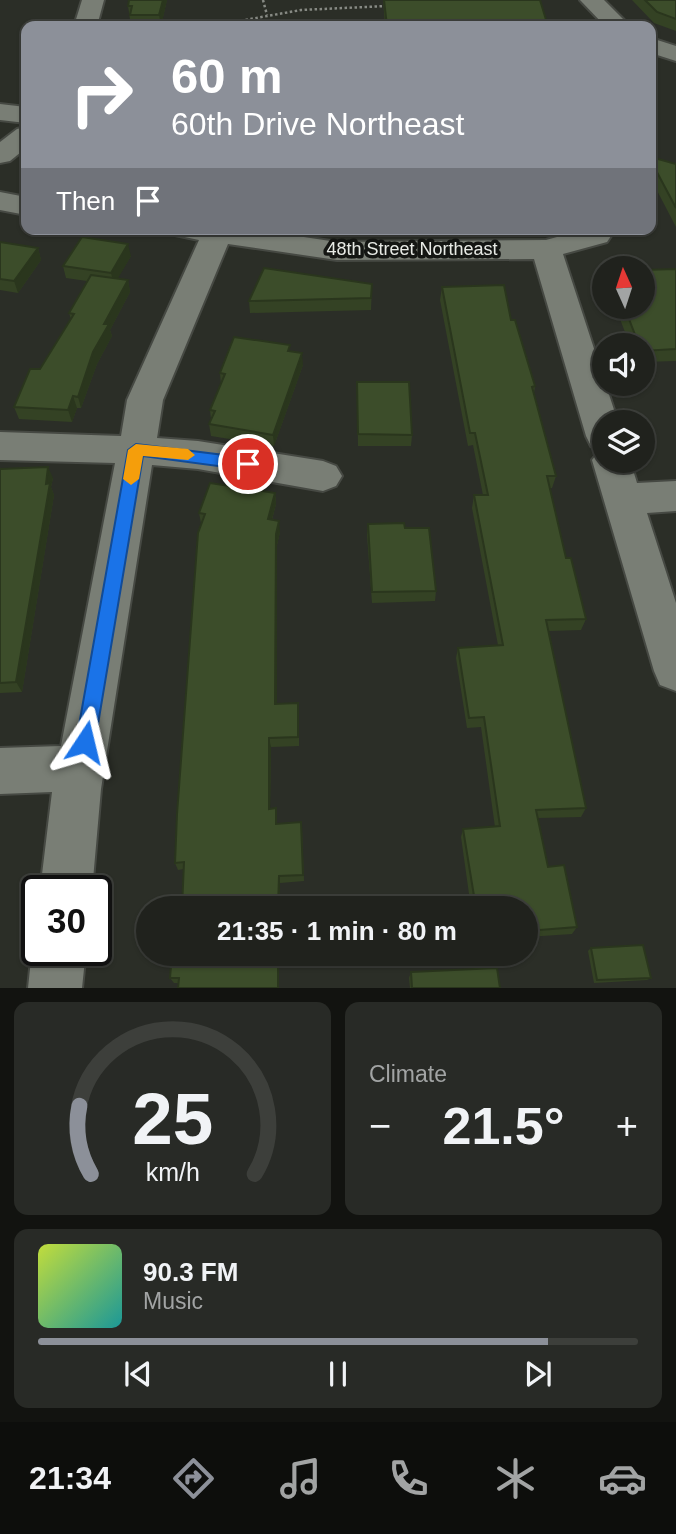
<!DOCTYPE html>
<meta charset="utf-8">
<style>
body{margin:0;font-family:Arial,sans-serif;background:#282a26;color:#f1f3f6;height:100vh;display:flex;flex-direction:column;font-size:26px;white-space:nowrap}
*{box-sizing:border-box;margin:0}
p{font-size:23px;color:#a2a4a4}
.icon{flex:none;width:38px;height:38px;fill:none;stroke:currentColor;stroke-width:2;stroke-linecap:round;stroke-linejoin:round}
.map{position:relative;height:988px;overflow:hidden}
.drawer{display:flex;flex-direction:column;gap:14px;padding:14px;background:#121310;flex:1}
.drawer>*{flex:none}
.hud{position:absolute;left:21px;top:21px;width:635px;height:214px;border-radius:14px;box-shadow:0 2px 5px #0004,0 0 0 2px #3d3f3b;background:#8c9099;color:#fff;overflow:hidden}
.needle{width:46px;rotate:357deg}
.controls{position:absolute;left:592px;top:256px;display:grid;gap:14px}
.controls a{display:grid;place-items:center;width:63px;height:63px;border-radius:50%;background:#20221d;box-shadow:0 2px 5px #0004,0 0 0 2px #3d3f3b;font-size:35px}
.speed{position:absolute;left:21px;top:875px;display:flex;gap:14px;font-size:35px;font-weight:700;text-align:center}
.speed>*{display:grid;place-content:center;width:91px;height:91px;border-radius:50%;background:#20221d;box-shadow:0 2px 5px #0004,0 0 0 2px #3d3f3b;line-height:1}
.speed .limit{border:4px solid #111;border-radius:10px;background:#fff;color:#111}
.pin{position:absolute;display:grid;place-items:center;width:60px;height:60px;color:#fff;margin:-30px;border:4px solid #fff;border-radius:50%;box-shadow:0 2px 7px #0007}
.me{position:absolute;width:77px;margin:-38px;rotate:10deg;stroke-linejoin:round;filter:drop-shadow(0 0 5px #0008)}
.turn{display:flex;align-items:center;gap:24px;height:147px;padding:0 35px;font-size:32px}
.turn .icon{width:91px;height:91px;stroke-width:2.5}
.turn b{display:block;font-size:49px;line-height:60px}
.then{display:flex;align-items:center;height:66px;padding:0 35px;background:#0003;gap:14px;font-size:26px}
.big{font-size:52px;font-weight:700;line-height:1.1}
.drawer .widget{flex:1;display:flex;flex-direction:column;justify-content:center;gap:10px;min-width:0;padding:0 24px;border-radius:14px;background:#282a26}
.drawer .dial{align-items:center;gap:0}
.dial svg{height:182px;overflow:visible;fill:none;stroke:#3d3f3b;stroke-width:7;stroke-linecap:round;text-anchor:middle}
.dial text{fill:#f1f3f6;stroke:none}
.song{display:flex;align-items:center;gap:21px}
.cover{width:84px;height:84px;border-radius:10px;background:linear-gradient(135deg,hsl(70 70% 55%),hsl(180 70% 35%))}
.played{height:7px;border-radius:4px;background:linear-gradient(90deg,#8c9099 85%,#3d3f3b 85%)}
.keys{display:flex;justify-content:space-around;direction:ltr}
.heat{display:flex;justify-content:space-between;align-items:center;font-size:38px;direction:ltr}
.drawer .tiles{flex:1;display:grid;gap:14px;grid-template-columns:1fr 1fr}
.widget:last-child{grid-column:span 2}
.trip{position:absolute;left:136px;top:896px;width:402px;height:70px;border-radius:35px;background:#20221d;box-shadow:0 2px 5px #0004,0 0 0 2px #3d3f3b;font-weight:700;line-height:70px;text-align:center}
.dock{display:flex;height:112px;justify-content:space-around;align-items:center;background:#0d0e0c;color:#a2a4a4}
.dock .icon{width:49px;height:49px}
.dock .active{color:#8c9099}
.dock b{font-size:32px;color:#f1f3f6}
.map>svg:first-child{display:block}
</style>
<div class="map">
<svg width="676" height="988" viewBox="0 0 676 988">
<rect width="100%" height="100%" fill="#2b2e27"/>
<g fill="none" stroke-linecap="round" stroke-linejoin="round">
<g stroke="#464943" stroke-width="4">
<g id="minor">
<path d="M 82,0 L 104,0 L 97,26 L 74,26 Z"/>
<path d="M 580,0 L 604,0 L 630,26 L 605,26 Z"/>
<path d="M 651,38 L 676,46 L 676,61 L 651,53 Z"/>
<path d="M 0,104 L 26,107 L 26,123 L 0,120 Z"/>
<path d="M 26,127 L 26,148 L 10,161 L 0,163 L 0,142 L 17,129 Z"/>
<path d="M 0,192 L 26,197 L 26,215 L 0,210 Z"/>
<path d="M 171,229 L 251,229 L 337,242 L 546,240 L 586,229 L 607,230 L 611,236 L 607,242 L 563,254 L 618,422 L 604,422 L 604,460 L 630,460 L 637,483 L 676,481 L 676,511 L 647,513 L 676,603 L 676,691 L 660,685 L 654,671 L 592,460 L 601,449 L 591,446 L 586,436 L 534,259 L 337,260 L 228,244 L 163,400 L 157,438 L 198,441 L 323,461 L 336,466 L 342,476 L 336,486 L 323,491 L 198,469 L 152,465 L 101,789 L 92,891 L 40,891 L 52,792 L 0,794 L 0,748 L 61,746 L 115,463 L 0,460 L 0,432 L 121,436 L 127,400 L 199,240 L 175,235 Z"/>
<path d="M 37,939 L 37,950 L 86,950 L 82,988 L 28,988 L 32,950 Z"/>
</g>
</g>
<g stroke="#878a84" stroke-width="2.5" stroke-dasharray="2.5 2.5" stroke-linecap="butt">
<path d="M 263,0 L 267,15"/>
<path d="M 211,26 L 301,10 L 387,6"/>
</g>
<use href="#minor" fill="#797e75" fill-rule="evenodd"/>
</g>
<g fill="#344224">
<path d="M 167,0 L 161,26 L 131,26 L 128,6 Z"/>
<path d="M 383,0 L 540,0 L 547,23 L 546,26 L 385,26 Z"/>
<path d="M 632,0 L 676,0 L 676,31 L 654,23 Z"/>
<path d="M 651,157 L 676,164 L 676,227 L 651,179 Z"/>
<path d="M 0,242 L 38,248 L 41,260 L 18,293 L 0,290 Z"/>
<path d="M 131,256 L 117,279 L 128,280 L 130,292 L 110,330 L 112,336 L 97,364 L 81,408 L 77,408 L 72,422 L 19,419 L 14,407 L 40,369 L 71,319 L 69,313 L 87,281 L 66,278 L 63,266 Z"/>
<path d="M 676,269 L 676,361 L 642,362 L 642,345 L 630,345 L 615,306 L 642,306 Z"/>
<path d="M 372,284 L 371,310 L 250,313 L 249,301 Z"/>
<path d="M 442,287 L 511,320 L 535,386 L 534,393 L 556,476 L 552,488 L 549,488 L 566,558 L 586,619 L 581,630 L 549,631 L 586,808 L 581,817 L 538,818 L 548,867 L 577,927 L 572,934 L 527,937 L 527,908 L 471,908 L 461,837 L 463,829 L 495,827 L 481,727 L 467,728 L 456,658 L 458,648 L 498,645 L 472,508 L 474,495 L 483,495 L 473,445 L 468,446 L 440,300 Z"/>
<path d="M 290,351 L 303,365 L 274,446 L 211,436 L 209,424 L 211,419 L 210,410 L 221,384 L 220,373 Z"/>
<path d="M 357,382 L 412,435 L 411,446 L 358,446 Z"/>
<path d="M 0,469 L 53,478 L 51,487 L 54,495 L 22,692 L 0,693 Z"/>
<path d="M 275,493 L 276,504 L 272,520 L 280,532 L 277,545 L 277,704 L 299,712 L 299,746 L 271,747 L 270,809 L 276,808 L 277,824 L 302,829 L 304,881 L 280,883 L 279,908 L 182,908 L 184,869 L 178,870 L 175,863 L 201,523 L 199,513 Z"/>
<path d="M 368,524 L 405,528 L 436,591 L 435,601 L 372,603 L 367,535 Z"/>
<path d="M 591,948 L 651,978 L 647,980 L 594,983 L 588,951 Z"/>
<path d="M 279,954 L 179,983 L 174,983 L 170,978 Z"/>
<path d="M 411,972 L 500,988 L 410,988 L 409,978 Z"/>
</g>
<g fill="#2a361d">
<path d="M 163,0 L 167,0 L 161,26 L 159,15 Z"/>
<path d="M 128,244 L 131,256 L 114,285 L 111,273 Z"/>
<path d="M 38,248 L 41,260 L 18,293 L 14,281 Z"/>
<path d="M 128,280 L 130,292 L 110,330 L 112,336 L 97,364 L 81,408 L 78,397 L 93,352 L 104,324 Z"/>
<path d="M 302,353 L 303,365 L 274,446 L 273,435 Z"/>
<path d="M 73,396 L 77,408 L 72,422 L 68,410 Z"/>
<path d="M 48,467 L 53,478 L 51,487 L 54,495 L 22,692 L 16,682 Z"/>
<path d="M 275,493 L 276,504 L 269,530 L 268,519 Z"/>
<path d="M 279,521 L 280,532 L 277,545 L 277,713 L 275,704 L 276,534 Z"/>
<path d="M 269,738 L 271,747 L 270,817 L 269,809 Z"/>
<path d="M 279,876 L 280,883 L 279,908 L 278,908 Z"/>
<rect x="278" y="954" width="1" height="34"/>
</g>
<g fill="#3c4d2a" stroke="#2a361d" stroke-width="2">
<path d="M 129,0 L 163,0 L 159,15 L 130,15 L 132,6 L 128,6 Z"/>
<path d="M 384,0 L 540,0 L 547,23 L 461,26 L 387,26 Z"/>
<path d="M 645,0 L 676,0 L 676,19 L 657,12 Z"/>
<path d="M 651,157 L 676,164 L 676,208 L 651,161 Z"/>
<path d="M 82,237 L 128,244 L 111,273 L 63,266 Z"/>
<path d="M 0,242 L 38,248 L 14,281 L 0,279 Z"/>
<path d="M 264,268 L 372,284 L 371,298 L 249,301 Z"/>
<path d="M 676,269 L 676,349 L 642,351 L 642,345 L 639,345 L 624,306 L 642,306 L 642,270 Z"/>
<path d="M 91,275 L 128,280 L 104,324 L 109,324 L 93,352 L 78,397 L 73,396 L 68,410 L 14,407 L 30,369 L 40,369 L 74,314 L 69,313 Z"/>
<path d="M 504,285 L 511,320 L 515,320 L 535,386 L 532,387 L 556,476 L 547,476 L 566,558 L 571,558 L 586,619 L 546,620 L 586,808 L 536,810 L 548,867 L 564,865 L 577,927 L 527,931 L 527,908 L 476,908 L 463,829 L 500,826 L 484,717 L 469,718 L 458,648 L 503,645 L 474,495 L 488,495 L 475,433 L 470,433 L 442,287 Z"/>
<path d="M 234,337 L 290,345 L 288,351 L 302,353 L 273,435 L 209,424 L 215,411 L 210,410 L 225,374 L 220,373 Z"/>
<path d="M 357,382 L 409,382 L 412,435 L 358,434 Z"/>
<path d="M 48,467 L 46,484 L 50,483 L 16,682 L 0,683 L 0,469 Z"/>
<path d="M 210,483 L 275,493 L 268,519 L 279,521 L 276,534 L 275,704 L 298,703 L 298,737 L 269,738 L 269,809 L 276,808 L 276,824 L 301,822 L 303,875 L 279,876 L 278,908 L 182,908 L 184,862 L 175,863 L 177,814 L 198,533 L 205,514 L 199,513 Z"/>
<path d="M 404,523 L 405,528 L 429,528 L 436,591 L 372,592 L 368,524 Z"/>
<path d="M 643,945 L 651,978 L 597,980 L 591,948 Z"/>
<path d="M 172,954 L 278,954 L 278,988 L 178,988 L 179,978 L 170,978 Z"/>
<path d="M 497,968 L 500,988 L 412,988 L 411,972 Z"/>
</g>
<path fill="#1a73e8" stroke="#114b97" stroke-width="2" d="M 136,444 L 248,458 L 256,464 L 248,470 L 143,456 L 95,742 L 92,748 L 85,751 L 78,748 L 76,742 L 128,450 Z"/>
<path fill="#f59e0b" d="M 136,444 L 188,449 L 195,455 L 188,460 L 143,456 L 139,479 L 131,485 L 123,479 L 128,450 Z"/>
<g text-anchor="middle" stroke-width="7" stroke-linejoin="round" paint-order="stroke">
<g font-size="18" fill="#e7eae5" stroke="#141613">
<text x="412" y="255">48th Street Northeast</text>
</g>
</g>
</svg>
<div class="controls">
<a><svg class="needle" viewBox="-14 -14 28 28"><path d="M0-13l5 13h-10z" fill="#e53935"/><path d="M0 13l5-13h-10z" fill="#a2a4a4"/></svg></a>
<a><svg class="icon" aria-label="sound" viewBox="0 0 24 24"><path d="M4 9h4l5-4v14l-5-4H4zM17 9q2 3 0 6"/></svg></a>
<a><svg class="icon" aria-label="layers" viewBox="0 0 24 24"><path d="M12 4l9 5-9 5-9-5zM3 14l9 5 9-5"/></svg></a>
</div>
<div class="speed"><div class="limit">30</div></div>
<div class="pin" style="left:248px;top:464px;background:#d93025"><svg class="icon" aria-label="arrive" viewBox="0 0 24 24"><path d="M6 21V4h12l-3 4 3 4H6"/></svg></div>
<svg class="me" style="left:85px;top:742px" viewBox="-20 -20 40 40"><path d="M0-17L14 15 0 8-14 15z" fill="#1a73e8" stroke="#fff" stroke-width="4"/></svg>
<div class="trip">21:35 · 1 min · 80 m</div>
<div class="hud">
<div class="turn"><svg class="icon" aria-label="right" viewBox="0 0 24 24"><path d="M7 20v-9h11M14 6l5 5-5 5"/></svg><div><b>60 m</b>60th Drive Northeast</div></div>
<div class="then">Then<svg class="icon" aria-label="arrive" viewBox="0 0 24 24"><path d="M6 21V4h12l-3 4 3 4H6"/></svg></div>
</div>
</div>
<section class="drawer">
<div class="tiles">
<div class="widget dial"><svg viewBox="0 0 100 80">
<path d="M14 69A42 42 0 1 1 86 69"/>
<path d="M14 69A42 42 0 0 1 9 39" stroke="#8c9099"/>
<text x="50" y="56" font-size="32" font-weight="700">25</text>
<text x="50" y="72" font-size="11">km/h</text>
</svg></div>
<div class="widget"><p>Climate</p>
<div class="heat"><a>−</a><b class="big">21.5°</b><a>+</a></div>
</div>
<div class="widget">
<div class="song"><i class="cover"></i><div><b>90.3 FM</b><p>Music</p></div></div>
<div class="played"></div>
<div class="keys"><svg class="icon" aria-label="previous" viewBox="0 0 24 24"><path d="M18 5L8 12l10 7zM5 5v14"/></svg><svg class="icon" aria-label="pause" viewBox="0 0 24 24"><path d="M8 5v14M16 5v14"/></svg><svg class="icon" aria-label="next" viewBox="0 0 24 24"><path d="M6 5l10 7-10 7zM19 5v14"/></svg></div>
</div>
</div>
</section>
<nav class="dock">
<b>21:34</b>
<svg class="icon active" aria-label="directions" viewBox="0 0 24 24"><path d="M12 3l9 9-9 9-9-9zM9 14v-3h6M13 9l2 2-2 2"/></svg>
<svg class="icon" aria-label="music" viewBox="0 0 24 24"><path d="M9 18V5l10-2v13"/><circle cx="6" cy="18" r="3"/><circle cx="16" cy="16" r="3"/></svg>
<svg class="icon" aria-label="phone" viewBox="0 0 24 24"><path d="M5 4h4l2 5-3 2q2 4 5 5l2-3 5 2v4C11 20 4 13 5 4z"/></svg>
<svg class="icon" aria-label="climate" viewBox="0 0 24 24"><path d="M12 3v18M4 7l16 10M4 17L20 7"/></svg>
<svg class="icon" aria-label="car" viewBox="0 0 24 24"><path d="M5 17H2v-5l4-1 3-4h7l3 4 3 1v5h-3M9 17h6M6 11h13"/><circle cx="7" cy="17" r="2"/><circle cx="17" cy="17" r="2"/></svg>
</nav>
